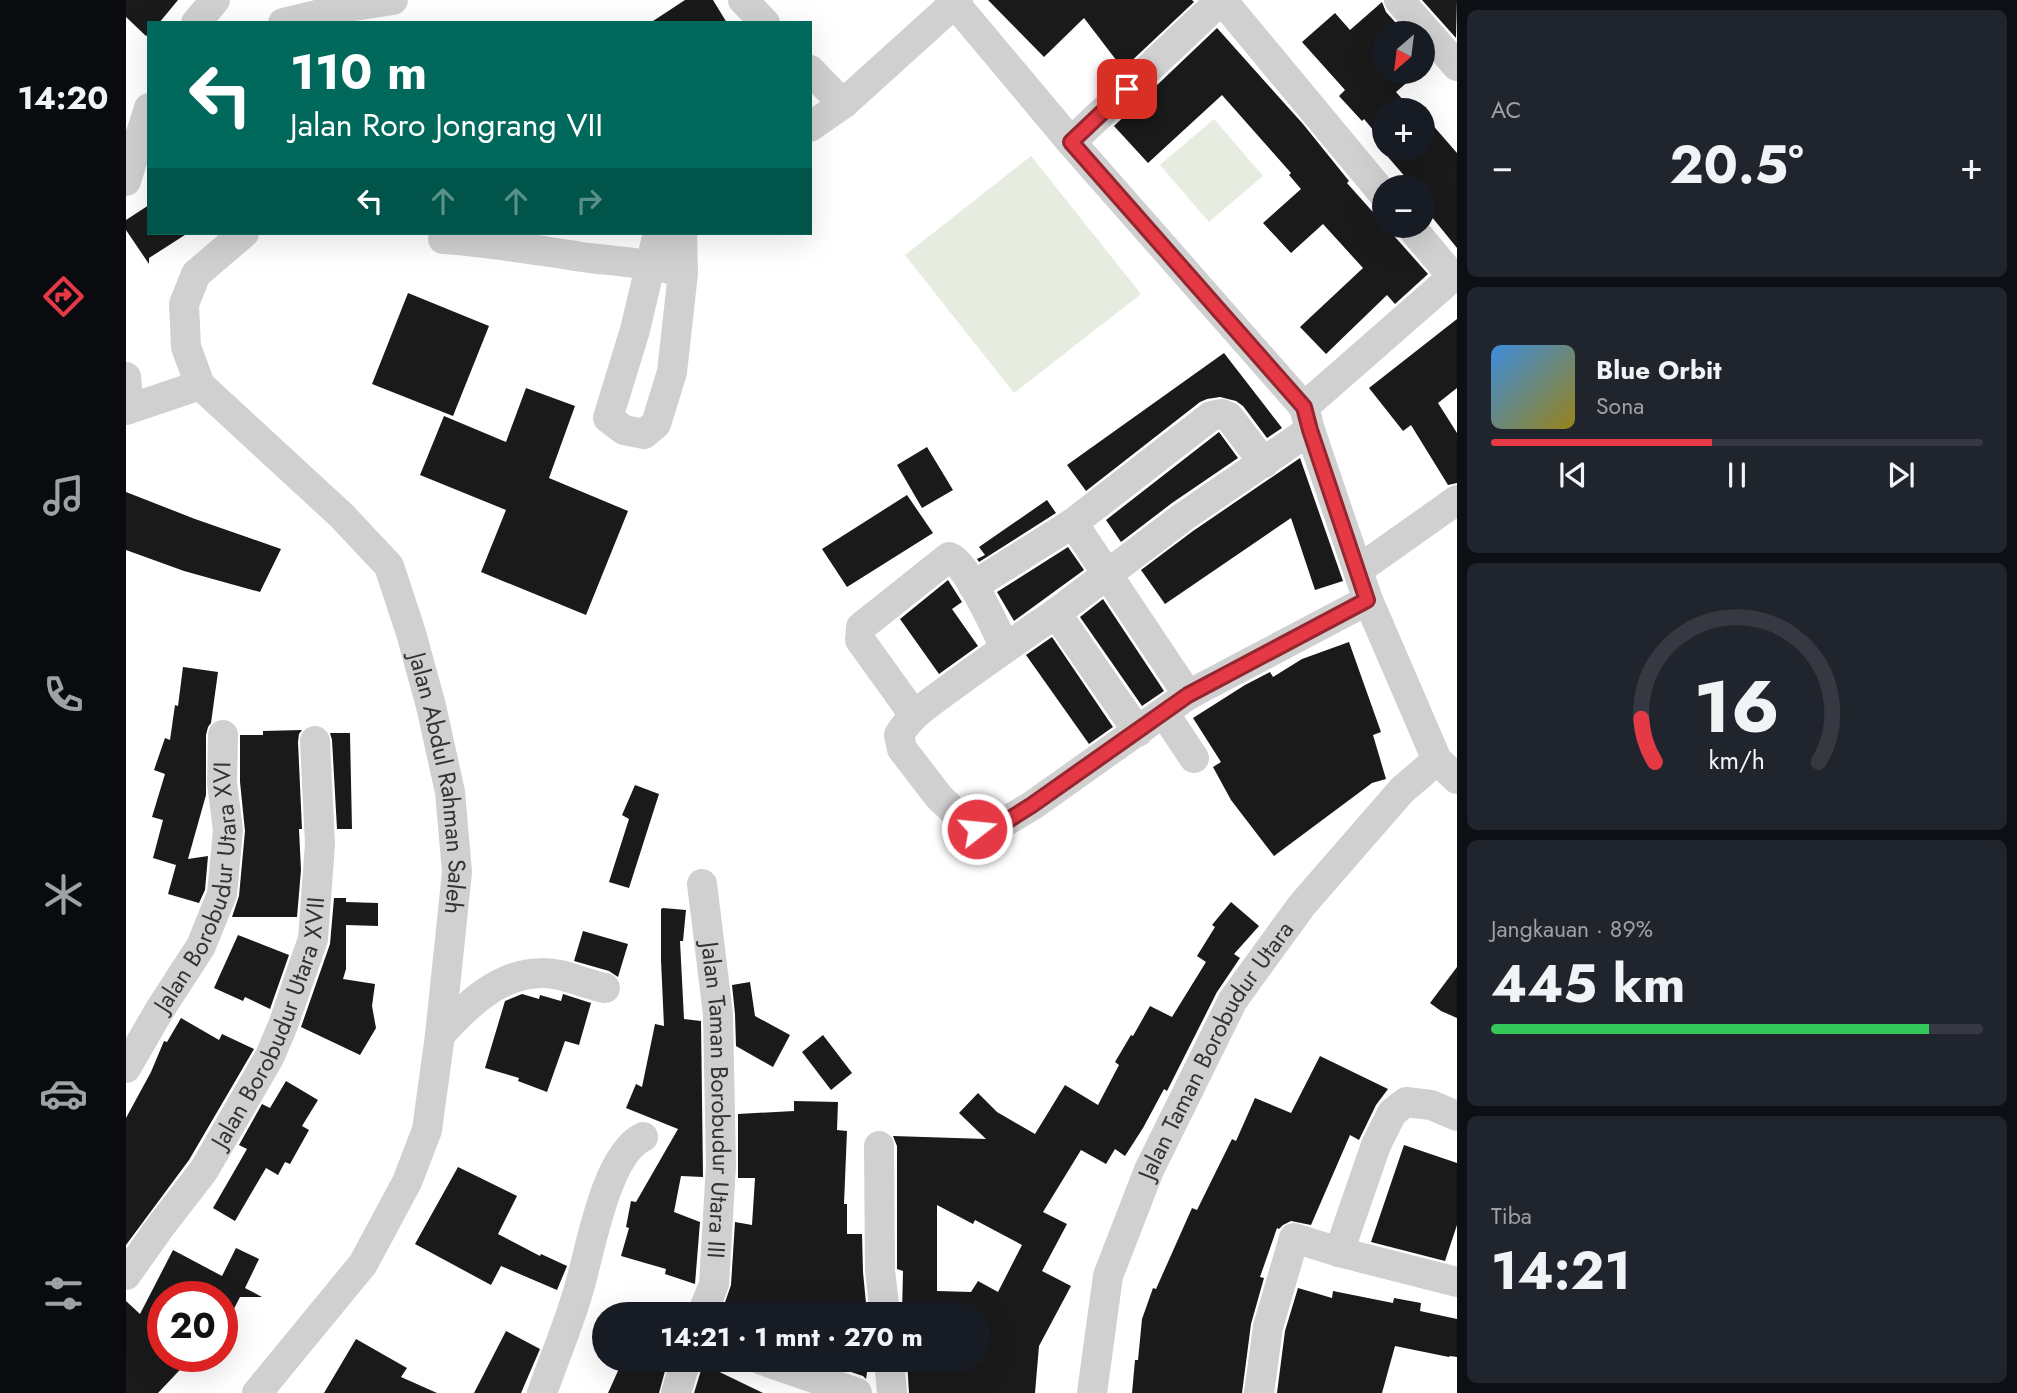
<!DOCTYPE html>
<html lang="id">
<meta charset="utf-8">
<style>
body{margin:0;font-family:Jost,sans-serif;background:#20242c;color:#f1f3f6;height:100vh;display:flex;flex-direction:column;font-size:26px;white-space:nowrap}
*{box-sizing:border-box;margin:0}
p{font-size:23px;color:#9ea1a6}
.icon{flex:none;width:38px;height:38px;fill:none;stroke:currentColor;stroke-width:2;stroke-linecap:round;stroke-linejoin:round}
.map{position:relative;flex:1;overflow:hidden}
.side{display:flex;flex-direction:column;gap:10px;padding:10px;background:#0d0f14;width:560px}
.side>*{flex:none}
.hud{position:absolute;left:21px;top:21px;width:665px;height:214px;border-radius:0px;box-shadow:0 7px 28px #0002;background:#00695c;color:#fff;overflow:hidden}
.needle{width:46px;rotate:208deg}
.fabs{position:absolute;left:1246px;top:21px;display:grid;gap:14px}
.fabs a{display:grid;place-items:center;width:63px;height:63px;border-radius:50%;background:#171b24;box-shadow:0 7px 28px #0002;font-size:35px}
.speed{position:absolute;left:21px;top:1281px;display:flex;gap:14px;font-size:35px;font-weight:700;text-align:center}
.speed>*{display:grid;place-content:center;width:91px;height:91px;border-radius:50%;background:#171b24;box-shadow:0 7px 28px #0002;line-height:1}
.speed .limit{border:10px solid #d22;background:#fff;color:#111}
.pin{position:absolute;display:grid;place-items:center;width:60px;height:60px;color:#fff;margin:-30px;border-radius:14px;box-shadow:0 4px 10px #0006}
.me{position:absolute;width:77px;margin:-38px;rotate:74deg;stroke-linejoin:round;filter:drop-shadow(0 0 5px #0008)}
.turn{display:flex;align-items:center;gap:24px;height:147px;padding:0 28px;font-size:32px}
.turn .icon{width:91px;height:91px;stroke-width:2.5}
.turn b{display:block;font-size:49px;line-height:60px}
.lanes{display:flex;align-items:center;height:66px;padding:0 28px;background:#0003;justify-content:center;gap:35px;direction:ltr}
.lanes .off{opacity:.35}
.big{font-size:52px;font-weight:700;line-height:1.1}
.side .tile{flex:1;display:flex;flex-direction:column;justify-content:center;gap:10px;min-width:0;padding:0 24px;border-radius:10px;background:#20242c}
.side .dial{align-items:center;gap:0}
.dial svg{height:182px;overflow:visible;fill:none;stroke:#363941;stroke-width:7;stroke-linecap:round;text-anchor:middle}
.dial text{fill:#f1f3f6;stroke:none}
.song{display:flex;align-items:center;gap:21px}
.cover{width:84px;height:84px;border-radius:10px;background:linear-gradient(135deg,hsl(210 70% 55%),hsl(50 70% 35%))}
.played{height:7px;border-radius:4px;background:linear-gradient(90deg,#e63946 45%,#363941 45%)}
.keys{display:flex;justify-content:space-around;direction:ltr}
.heat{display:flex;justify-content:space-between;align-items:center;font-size:38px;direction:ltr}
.charge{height:10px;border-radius:5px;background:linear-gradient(90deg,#34c759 89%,#363941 0)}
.trip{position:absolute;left:466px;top:1302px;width:399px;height:70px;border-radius:35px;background:#171b24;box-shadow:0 7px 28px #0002;font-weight:700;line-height:70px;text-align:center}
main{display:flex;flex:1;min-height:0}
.menu{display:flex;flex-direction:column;width:126px;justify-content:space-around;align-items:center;background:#090b0e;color:#9ea1a6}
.menu .icon{width:49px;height:49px}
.menu .selected{color:#e63946}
.menu b{font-size:32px;color:#f1f3f6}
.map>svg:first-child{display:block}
</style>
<main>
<nav class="menu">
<b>14:20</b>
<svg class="icon selected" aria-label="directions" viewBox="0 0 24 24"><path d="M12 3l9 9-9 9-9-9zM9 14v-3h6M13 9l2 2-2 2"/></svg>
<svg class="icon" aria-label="music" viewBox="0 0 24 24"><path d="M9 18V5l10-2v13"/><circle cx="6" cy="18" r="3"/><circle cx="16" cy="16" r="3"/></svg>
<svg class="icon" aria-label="phone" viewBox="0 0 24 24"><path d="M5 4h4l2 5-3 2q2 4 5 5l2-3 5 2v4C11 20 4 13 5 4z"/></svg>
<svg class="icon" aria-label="climate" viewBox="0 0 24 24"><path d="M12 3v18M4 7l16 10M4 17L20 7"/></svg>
<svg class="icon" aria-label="car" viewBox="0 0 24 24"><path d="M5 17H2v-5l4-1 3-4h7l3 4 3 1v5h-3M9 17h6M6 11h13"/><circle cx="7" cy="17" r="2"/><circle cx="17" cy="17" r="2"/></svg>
<svg class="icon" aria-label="filters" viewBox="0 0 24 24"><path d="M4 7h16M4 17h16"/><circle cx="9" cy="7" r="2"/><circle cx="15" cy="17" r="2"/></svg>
</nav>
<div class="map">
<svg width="1331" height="1393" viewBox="0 0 1331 1393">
<rect width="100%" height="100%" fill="#fff"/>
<g fill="#e6ecdf">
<path d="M 1088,119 L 1137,176 L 1083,222 L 1034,165 Z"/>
<path d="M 905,156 L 1015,294 L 888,393 L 779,255 Z"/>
</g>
<g fill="#1a1a1a" fill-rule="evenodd">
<path d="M 0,0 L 52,0 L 33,23 L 23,23 L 23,33 L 20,36 L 0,17 Z"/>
<path d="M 559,0 L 587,0 L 601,23 L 524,23 Z"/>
<path d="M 862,0 L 1066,0 L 1068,2 L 997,69 L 958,18 L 918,57 Z"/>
<path d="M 1296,0 L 1331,0 L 1330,38 Z"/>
<path d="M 1256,2 L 1260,12 L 1279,33 L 1258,33 L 1258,72 L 1293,72 L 1270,92 L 1286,110 L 1258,110 L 1258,143 L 1238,119 L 1236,121 L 1213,96 L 1219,90 L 1176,42 L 1209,13 L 1224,30 Z"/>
<path d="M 1091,28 L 1177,124 L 1223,181 L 1221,183 L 1302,274 L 1269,304 L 1261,295 L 1200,354 L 1174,327 L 1237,268 L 1197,224 L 1165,253 L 1137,223 L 1175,189 L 1163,175 L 1165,173 L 1096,95 L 1022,163 L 988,126 Z"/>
<path d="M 1297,122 L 1299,125 L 1304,122 L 1331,153 L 1331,248 L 1297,206 L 1297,187 L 1288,187 L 1262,157 L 1267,153 L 1263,149 L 1297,149 Z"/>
<path d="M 23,205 L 23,233 L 62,233 L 23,258 L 23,264 L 0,230 L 0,220 Z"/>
<path d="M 282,293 L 363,326 L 327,416 L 246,384 Z"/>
<path d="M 1331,319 L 1331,388 L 1312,403 L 1331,433 L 1331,483 L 1322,485 L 1285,425 L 1277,431 L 1243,388 Z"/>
<path d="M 1098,353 L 1156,428 L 1141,438 L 1117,406 L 1110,401 L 1094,397 L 1081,399 L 1074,402 L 960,491 L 941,465 Z"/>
<path d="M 400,388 L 449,406 L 423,478 L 502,511 L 460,615 L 355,572 L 380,510 L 294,475 L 318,416 L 380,442 Z"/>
<path d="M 1093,432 L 1112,458 L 1046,503 L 995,542 L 980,520 Z"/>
<path d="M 801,447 L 827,490 L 796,508 L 771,465 Z"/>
<path d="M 1174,458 L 1217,581 L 1189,590 L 1165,518 L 1039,604 L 1015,570 L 1067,531 Z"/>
<path d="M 0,492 L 69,519 L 155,549 L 134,592 L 58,571 L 0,550 Z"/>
<path d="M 781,495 L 807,533 L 721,587 L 696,549 Z"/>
<path d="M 921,500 L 930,513 L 853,562 L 851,559 L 859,555 L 853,547 Z"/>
<path d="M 942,547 L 958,570 L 888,621 L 871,592 Z"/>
<path d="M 822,580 L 836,602 L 826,609 L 852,646 L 813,674 L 774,619 Z"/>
<path d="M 977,599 L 1038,691 L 1016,706 L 954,617 Z"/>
<path d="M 926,637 L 987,727 L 963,744 L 900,655 Z"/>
<path d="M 1223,642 L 1255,732 L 1247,735 L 1260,779 L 1246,783 L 1148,856 L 1105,800 L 1087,767 L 1095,762 L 1067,718 L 1119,685 L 1144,672 L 1147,677 L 1176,659 Z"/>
<path d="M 57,667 L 92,672 L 85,723 L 82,727 L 80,735 L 80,795 L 62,859 L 82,856 L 79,890 L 73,903 L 42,894 L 50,865 L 27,858 L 37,820 L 26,817 L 39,774 L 28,770 L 39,738 L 44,740 L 49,705 L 52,706 Z"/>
<path d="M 176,730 L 173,734 L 172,742 L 176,829 L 173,829 L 175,870 L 171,917 L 106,917 L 113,896 L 119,831 L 114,782 L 114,735 L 137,735 L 137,731 Z"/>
<path d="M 204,733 L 224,733 L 226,829 L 211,829 L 206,740 Z"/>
<path d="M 509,785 L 533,794 L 503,888 L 483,882 L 503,819 L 496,815 Z"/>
<path d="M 208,898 L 220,898 L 220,902 L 252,903 L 252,926 L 220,925 L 220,969 L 217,979 L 249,984 L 246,1006 L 250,1028 L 234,1055 L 175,1027 L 204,944 Z"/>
<path d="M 1105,902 L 1133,926 L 1108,954 L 1114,958 L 1091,992 L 1041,1091 L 1038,1089 L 1017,1128 L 999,1156 L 989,1149 L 980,1164 L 955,1150 L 917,1212 L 941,1224 L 916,1271 L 945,1286 L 913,1346 L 909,1393 L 783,1393 L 781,1360 L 852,1360 L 852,1314 L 776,1314 L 777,1271 L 771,1269 L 771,1146 L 767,1136 L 860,1139 L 833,1113 L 852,1093 L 871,1112 L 909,1134 L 939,1085 L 972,1105 L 993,1065 L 989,1062 L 1005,1035 L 1007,1036 L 1024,1006 L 1046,1017 L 1080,962 L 1071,956 L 1089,927 L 1086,925 ZM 811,1205 L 847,1224 L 849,1220 L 896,1245 L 872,1292 L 852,1281 L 845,1292 L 811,1291 Z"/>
<path d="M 537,908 L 560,910 L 557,941 L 554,941 L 558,1019 L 575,1021 L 577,1177 L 555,1176 L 548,1212 L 574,1222 L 569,1284 L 539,1274 L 540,1269 L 495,1256 L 503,1228 L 500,1227 L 505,1201 L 510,1202 L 552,1129 L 500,1108 L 510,1084 L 516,1087 L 529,1024 L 538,1026 L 535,960 L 535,909 Z"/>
<path d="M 457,931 L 502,944 L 492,977 L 483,971 L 448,961 Z"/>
<path d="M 112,935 L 163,955 L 144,1009 L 119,997 L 117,1001 L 88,988 Z"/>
<path d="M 1331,967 L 1331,1018 L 1315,1011 L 1304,1003 Z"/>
<path d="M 624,982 L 629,1016 L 664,1035 L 647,1067 L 610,1046 L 609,1014 L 606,985 Z"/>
<path d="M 396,994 L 413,999 L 414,995 L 435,1001 L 437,994 L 465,1003 L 453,1045 L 439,1041 L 421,1092 L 392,1081 L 393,1078 L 359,1068 L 379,1001 Z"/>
<path d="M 55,1018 L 93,1040 L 96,1034 L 128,1049 L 63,1160 L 0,1245 L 0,1118 L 25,1072 L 38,1041 L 41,1042 Z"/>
<path d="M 697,1035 L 726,1073 L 705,1090 L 676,1052 Z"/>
<path d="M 1194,1056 L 1262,1089 L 1250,1105 L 1233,1140 L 1224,1135 L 1185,1225 L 1165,1221 L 1157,1225 L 1153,1229 L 1151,1228 L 1134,1277 L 1138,1278 L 1125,1324 L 1116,1393 L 1006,1393 L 1009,1360 L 1012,1360 L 1016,1319 L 1027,1288 L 1030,1289 L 1066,1208 L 1071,1210 L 1106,1139 L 1110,1141 L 1129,1098 L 1165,1113 Z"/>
<path d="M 160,1081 L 192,1100 L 176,1126 L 183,1130 L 164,1164 L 159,1162 L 152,1175 L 140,1168 L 109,1221 L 87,1208 L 121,1149 L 113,1145 L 136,1104 L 144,1108 Z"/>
<path d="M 668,1101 L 712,1102 L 711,1130 L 721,1131 L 718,1204 L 721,1204 L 721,1234 L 736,1234 L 737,1272 L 741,1314 L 595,1314 L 605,1285 L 609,1222 L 626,1225 L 629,1178 L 612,1178 L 612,1114 L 668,1111 Z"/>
<path d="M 1278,1145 L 1331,1163 L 1331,1225 L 1319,1261 L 1245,1242 Z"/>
<path d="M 332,1167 L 391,1196 L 372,1234 L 414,1256 L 415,1254 L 441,1266 L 431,1290 L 375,1266 L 365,1285 L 289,1244 Z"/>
<path d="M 110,1248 L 133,1259 L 119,1288 L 136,1297 L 114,1297 L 96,1332 L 96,1297 L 37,1297 L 37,1356 L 67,1356 L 32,1393 L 0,1393 L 0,1301 L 14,1314 L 47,1250 L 96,1276 Z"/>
<path d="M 1172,1288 L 1206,1298 L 1207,1291 L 1267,1303 L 1268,1298 L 1295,1303 L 1294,1311 L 1331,1319 L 1331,1357 L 1324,1356 L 1323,1357 L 1269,1346 L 1256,1393 L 1151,1393 L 1159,1331 Z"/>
<path d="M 380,1331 L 414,1349 L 395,1393 L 348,1393 Z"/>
<path d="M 230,1339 L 281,1368 L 275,1377 L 311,1393 L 198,1393 Z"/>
<path d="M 491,1360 L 542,1360 L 533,1393 L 482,1393 L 496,1362 Z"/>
<path d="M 689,1360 L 743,1360 L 740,1379 L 737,1376 Z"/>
<path d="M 577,1364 L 637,1393 L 568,1393 Z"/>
</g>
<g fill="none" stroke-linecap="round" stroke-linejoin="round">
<g stroke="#d0d0d0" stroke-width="30">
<path d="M 617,0 L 639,23"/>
<path d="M 826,0 L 945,142 L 1178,407 L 1184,430 L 1242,600 L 1311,760 L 1331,779"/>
<path d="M 1096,0 L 1258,195"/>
<path d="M 1273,0 L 1331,66"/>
<path d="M 70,23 L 89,0"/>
<path d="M 157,23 L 228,6 L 267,0"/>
<path d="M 684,70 L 717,104"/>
<path d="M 684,127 L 717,104 L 832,0"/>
<path d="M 945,142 L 1095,0"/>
<path d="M 0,181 L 23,108"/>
<path d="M 1284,226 L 1327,277"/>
<path id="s1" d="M 118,233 L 70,274 L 58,304 L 60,347 L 74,385 L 215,515 L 263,566 L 285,633 L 305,706 L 324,792 L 331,872 L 314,1035 L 301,1130 L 281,1182 L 237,1264 L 131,1393"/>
<path d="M 532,233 L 509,330 L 482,418 L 498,430 L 518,434 L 530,424 L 546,372 L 557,273 L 556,233"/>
<path d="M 317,239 C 366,242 414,251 463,258 C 490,261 517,263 543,269"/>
<path d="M 0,377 L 3,409"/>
<path d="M 1178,407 L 1331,273"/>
<path d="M 0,410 L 74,385"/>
<path d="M 947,523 L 1062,695"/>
<path d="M 1232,570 L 1331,500"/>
<path d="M 847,586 L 947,523 L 1085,416 L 1096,414 L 1103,417 L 1138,463"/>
<path d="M 930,613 C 894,638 859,662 824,688 C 805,702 785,714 773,735 L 776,749 L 813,797 L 837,820 L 851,829 L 862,830 L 872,826 L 907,805 L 1062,695 L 1242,600"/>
<path d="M 1038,713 L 1068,758"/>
<path d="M 788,715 L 734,640 L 735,627 L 823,557 C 840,562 870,629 879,648"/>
<path d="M 1012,732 L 930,613 L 1057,517 L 1184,430"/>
<path id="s2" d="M 576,884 L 592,1014 L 595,1165 L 588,1284 L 576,1314"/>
<path d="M 314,1035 C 341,1005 372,974 415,973 C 436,972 458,984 479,988"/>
<path id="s3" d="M 0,1068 L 33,1011 L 75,946 L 96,894 L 102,830 L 96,783 L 97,735"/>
<path d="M 753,1146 L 754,1270 L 759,1314"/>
<path d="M 1213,1252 L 1250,1145 L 1266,1113 L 1280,1102 L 1305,1105 L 1331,1116"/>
<path id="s4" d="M 0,1275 L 34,1227 L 78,1170 L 144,1056 L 157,1025 L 187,939 L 194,844 L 189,741"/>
<path d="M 636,1360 L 731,1393"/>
<path d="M 763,1360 L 766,1393"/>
<path d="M 416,1393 C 428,1359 442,1326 452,1292 C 464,1253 479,1155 517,1137"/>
<path d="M 550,1393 L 560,1360"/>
<path id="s5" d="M 966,1393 L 982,1276 L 1023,1170 L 1107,1000 L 1176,905 L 1276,790 L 1311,760"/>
<path d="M 1133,1393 L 1142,1327 L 1168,1238 L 1213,1252 L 1331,1282"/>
</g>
</g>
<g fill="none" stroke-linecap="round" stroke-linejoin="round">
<g stroke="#96252e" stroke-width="18">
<path id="route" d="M 851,829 L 862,830 L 873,826 L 906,805 L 1062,695 L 1241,600 L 1184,430 L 1178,407 L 945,142 L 1001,89"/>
</g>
<use href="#route" stroke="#e63946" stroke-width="12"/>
</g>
<g text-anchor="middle" stroke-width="7" stroke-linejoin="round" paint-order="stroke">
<g font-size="24" fill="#333" stroke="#fff">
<text dy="8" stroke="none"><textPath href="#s1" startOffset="665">Jalan Abdul Rahman Saleh</textPath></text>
<text dy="8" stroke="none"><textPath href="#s3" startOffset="200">Jalan Borobudur Utara XVI</textPath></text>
<text dy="8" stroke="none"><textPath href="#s4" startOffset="294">Jalan Borobudur Utara XVII</textPath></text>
<text dy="8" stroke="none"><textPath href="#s5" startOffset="369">Jalan Taman Borobudur Utara</textPath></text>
<text dy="8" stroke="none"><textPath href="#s2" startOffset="217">Jalan Taman Borobudur Utara III</textPath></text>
</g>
</g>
</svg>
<div class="fabs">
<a><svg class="needle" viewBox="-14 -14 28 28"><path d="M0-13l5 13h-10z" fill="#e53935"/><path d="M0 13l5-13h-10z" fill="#9ea1a6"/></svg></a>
<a>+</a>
<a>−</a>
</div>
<div class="speed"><div class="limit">20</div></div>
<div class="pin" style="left:1001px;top:89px;background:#d93025"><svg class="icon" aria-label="arrive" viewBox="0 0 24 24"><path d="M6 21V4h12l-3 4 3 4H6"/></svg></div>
<svg class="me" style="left:851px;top:829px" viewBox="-20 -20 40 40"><circle r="17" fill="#e63946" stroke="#fff" stroke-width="3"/><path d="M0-11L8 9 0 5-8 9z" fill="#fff"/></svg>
<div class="trip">14:21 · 1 mnt · 270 m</div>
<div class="hud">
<div class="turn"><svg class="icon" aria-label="left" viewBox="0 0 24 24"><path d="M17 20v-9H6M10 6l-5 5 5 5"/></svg><div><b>110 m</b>Jalan Roro Jongrang VII</div></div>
<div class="lanes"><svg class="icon" aria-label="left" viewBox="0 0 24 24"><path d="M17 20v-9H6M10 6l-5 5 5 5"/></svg><svg class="icon off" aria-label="ahead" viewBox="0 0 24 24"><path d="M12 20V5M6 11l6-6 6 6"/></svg><svg class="icon off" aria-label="ahead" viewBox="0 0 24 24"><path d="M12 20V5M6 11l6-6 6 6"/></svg><svg class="icon off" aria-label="right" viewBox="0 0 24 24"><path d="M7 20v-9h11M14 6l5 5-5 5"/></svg></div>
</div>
</div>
<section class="side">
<div class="tile"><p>AC</p>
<div class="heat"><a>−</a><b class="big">20.5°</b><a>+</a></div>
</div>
<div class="tile">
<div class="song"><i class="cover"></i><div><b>Blue Orbit</b><p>Sona</p></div></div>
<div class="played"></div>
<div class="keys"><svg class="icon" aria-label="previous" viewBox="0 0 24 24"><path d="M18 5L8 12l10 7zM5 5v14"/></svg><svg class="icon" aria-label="pause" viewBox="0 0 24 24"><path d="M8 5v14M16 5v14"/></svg><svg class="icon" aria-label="next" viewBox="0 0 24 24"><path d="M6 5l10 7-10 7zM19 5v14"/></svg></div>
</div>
<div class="tile dial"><svg viewBox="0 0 100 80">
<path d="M14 69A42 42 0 1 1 86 69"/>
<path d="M14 69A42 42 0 0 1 8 50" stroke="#e63946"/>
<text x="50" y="56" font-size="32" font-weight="700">16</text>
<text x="50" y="72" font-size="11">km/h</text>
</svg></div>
<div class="tile"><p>Jangkauan · 89%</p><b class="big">445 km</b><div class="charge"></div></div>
<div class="tile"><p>Tiba</p><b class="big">14:21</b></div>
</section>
</main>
